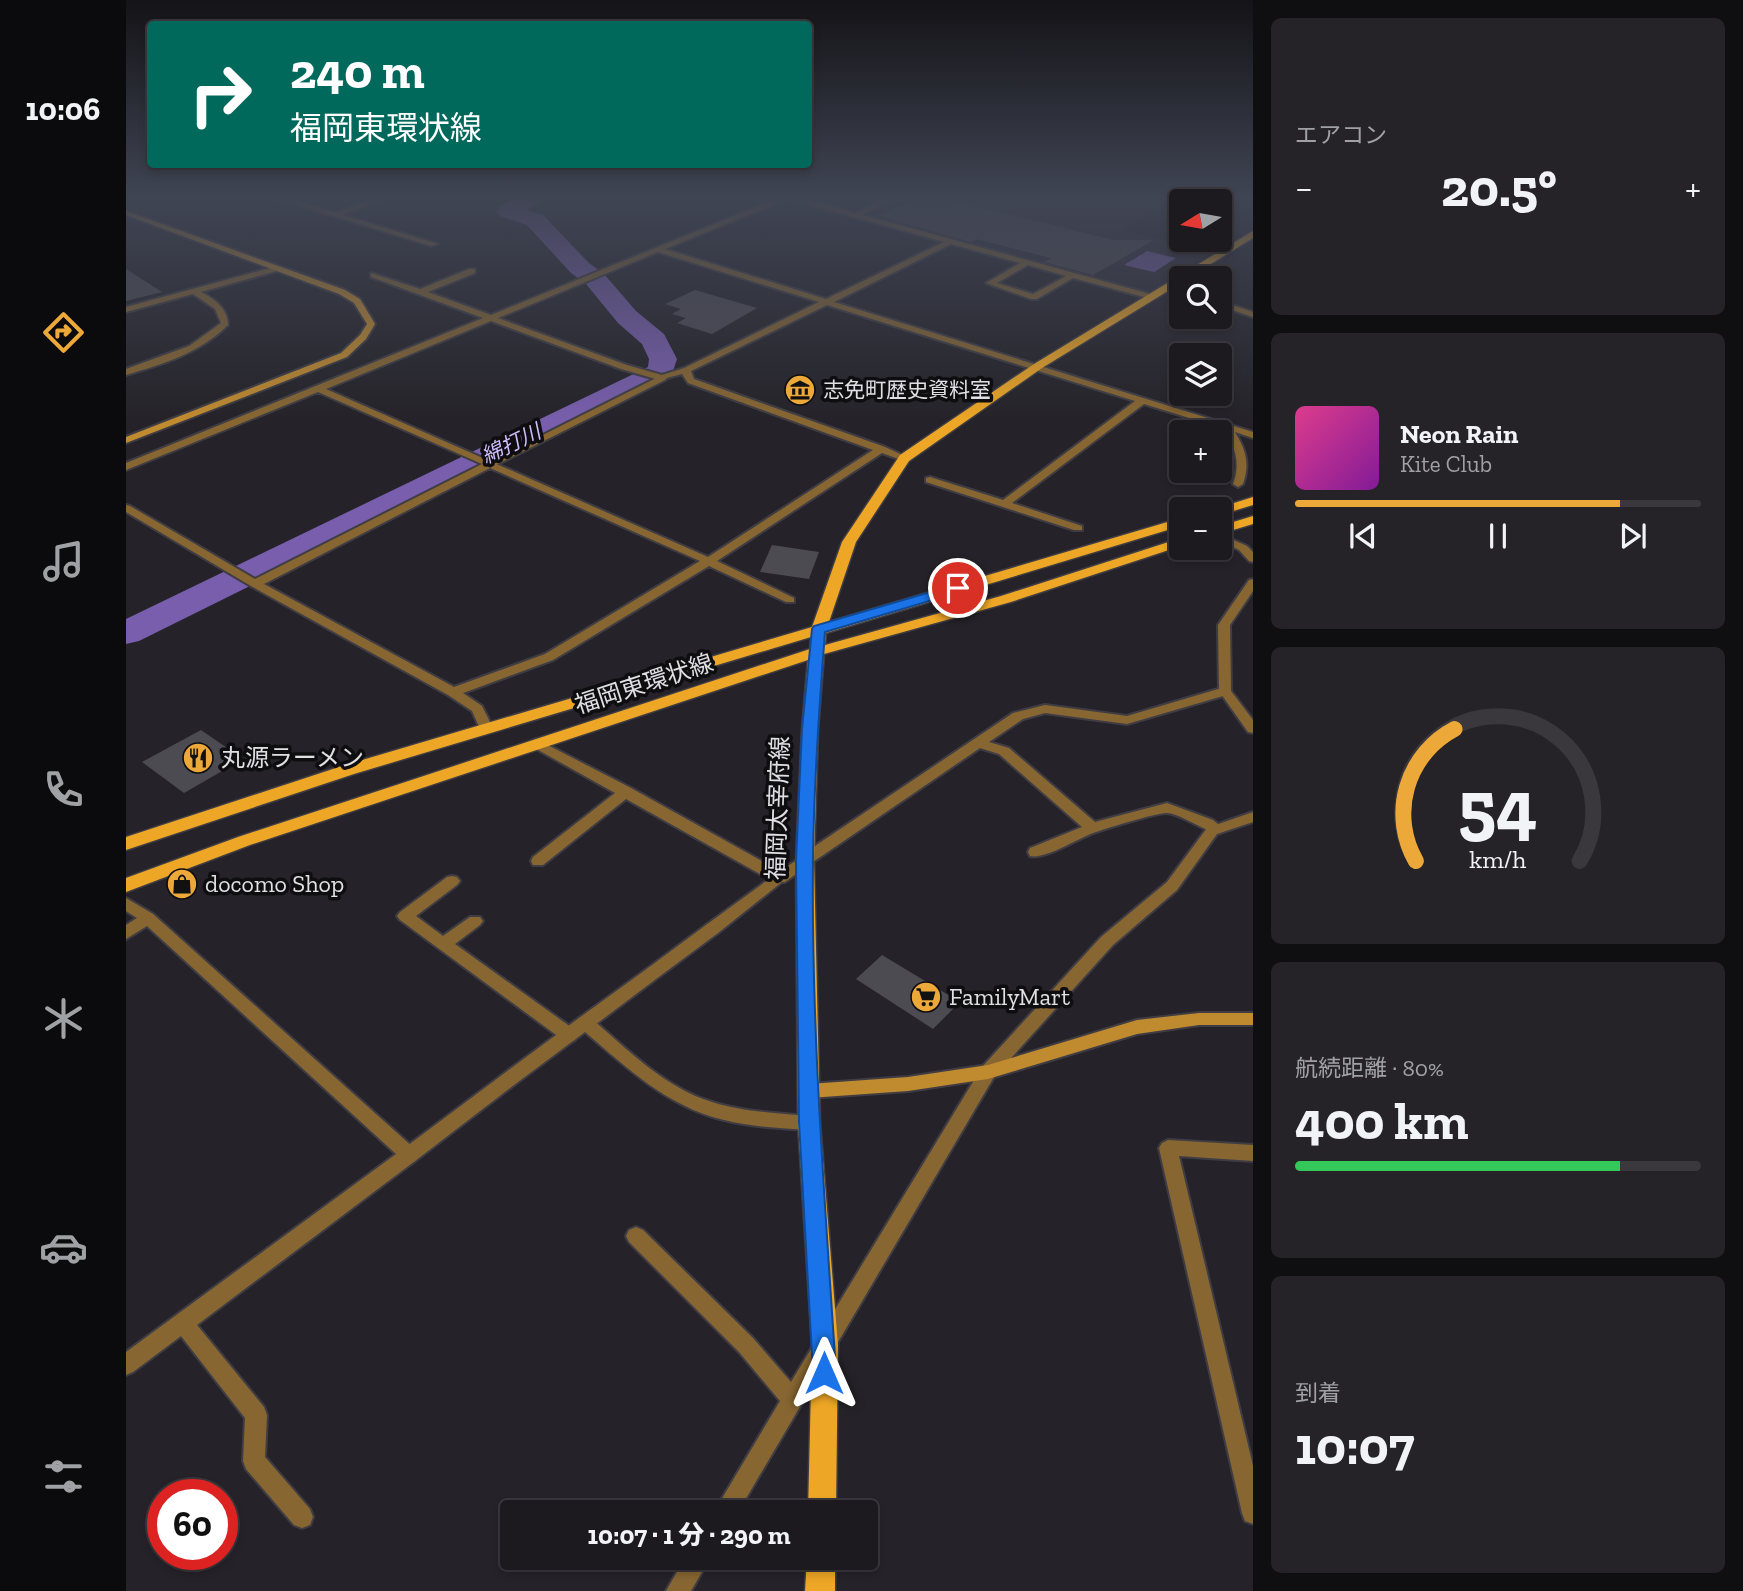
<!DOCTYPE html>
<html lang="ja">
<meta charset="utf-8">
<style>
body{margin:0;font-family:"Zilla Slab","Noto Sans JP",serif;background:#252328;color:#f1f3f6;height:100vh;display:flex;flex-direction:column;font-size:26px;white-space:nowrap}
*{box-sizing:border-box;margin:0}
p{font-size:23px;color:#a0a1a4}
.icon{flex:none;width:38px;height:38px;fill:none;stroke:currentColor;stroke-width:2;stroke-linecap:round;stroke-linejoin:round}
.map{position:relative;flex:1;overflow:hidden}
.panel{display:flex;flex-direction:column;gap:18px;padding:18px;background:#0f0e11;width:490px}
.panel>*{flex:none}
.hud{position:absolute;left:21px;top:21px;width:665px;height:147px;border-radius:7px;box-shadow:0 4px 10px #0003,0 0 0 2px #3a383d;background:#00695c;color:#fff;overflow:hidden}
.needle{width:46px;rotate:259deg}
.buttons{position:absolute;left:1043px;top:189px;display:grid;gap:14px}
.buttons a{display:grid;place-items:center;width:63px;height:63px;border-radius:7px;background:#1c1a1f;box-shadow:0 4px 10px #0003,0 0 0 2px #3a383d;font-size:35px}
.speed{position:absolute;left:21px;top:1479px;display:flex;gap:14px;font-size:35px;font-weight:700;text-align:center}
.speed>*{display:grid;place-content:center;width:91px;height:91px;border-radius:50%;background:#1c1a1f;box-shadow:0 4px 10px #0003,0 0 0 2px #3a383d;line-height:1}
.speed .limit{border:10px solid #d22;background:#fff;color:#111}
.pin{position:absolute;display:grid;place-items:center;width:60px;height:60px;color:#fff;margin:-30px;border:4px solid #fff;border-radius:50%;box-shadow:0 2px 7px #0007}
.me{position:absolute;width:77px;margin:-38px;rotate:0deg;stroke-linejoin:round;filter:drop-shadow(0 0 5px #0008)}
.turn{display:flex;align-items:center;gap:24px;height:147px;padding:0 28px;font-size:32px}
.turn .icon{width:91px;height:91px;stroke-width:2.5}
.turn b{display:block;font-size:49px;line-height:60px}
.big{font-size:52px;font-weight:800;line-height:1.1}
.panel .card{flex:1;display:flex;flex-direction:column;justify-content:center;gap:10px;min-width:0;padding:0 24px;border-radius:10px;background:#252328}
.panel .dial{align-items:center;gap:0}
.dial svg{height:182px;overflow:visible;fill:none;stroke:#3a383d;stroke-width:7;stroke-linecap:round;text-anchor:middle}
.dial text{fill:#f1f3f6;stroke:none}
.song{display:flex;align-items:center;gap:21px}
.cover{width:84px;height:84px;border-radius:10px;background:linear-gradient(135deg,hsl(330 70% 55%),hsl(290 70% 35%))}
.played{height:7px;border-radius:4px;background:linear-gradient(90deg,#eca93a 80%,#3a383d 80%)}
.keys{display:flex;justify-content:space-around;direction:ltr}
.heat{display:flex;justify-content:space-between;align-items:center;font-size:38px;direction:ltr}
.charge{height:10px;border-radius:5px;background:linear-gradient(90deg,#34c759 80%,#3a383d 0)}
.trip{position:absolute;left:374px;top:1500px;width:378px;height:70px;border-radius:7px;background:#1c1a1f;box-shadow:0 4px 10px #0003,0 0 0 2px #3a383d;font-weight:800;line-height:70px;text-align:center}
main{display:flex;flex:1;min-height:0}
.dock{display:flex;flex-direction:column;width:126px;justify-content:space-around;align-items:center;background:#0b0a0c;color:#a0a1a4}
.dock .icon{width:49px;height:49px}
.dock .selected{color:#eca93a}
.dock b{font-size:32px;color:#f1f3f6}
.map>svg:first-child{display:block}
</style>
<main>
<nav class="dock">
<b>10:06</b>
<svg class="icon selected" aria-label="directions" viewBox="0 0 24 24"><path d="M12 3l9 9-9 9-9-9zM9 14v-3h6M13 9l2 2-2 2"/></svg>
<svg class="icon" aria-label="music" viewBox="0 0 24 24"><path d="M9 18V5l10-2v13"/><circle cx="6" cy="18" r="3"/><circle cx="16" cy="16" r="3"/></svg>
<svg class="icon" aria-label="phone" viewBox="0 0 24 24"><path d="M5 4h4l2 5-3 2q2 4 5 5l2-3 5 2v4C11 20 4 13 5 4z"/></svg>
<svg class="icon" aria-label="climate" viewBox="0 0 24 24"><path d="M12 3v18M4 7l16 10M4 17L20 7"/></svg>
<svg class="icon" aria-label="car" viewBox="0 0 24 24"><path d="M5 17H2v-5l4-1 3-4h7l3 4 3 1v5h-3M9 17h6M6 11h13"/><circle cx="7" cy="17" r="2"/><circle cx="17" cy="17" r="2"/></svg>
<svg class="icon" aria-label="filters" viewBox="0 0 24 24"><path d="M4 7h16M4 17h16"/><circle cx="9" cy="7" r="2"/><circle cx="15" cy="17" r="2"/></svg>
</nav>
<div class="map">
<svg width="1127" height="1591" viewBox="0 0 1127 1591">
<rect width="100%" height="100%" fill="#252329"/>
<path fill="#2f2b37" d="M 776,197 L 1051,197 L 996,230 L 1085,252 L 1029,291 L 1013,291 L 743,217 L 741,213 Z"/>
<path fill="#785eac" d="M 1021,251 L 1050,258 L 1028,272 L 998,265 Z"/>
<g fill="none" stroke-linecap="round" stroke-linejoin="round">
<path fill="#785eac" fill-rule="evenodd" d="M 392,197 L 421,197 L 401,210 L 417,215 L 463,263 L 478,274 L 510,311 L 538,334 L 551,359 L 545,377 L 13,641 L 0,644 L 0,619 L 522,367 L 523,359 L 516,344 L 492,323 L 460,284 L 445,273 L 401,225 L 374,216 L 371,211 L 374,206 Z"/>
</g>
<g fill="#4d4b52">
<path d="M 793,197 L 813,197 L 987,240 L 1028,240 L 967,275 L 918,262 L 925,258 L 850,239 L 845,242 L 752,216 Z"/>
<path d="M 0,269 L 36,292 L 0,301 Z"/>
<path d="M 569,290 L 631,308 L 586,334 L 551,323 L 560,318 L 546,314 L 555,309 L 539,304 Z"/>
<path d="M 646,545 L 693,552 L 683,579 L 634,572 Z"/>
<path d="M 75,730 L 117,759 L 58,793 L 16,762 Z"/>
<path d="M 756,955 L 834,1002 L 807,1029 L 730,979 Z"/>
</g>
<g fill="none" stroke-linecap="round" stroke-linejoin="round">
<g stroke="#3f3d43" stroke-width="4">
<g id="lane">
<path d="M 763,197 L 772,197 L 730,218 L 723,216 Z"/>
<path d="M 148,267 L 152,269 L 151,271 L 75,292 C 89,299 102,309 102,325 C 74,353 37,364 0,375 L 0,369 L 63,346 L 95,323 L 89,309 L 67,294 L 0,312 L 0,307 Z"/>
<path d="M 536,375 L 541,378 L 539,380 L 368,466 L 359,464 Z"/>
<path d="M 1099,687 L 1105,691 L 1104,694 L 1001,724 L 919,713 L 897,719 L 863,742 L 883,748 L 969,822 L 1041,803 L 1087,820 L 1098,829 L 1096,832 C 1083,836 1056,813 1040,813 C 1030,813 982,828 970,832 C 954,837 919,860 904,856 L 902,852 L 904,848 L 956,827 L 873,754 L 854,748 L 684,864 L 679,865 L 672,860 L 674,856 L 887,713 L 919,705 L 1001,716 Z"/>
<path d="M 410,739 L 505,788 L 659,874 L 661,878 L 592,933 L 580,933 L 578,929 L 580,925 L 643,879 L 500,799 L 417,865 L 407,865 L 405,861 L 407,857 L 489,793 L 405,746 L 403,743 Z"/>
<path d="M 326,876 L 331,877 L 334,881 L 331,885 L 290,916 L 317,936 L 344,917 L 354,917 L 357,921 L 354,925 L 329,944 L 449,1030 L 451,1035 L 449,1040 L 443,1042 L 437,1040 L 274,920 L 271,916 L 274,912 L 321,877 Z"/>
<path d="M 528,966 L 534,968 L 536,972 L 534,976 L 465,1028 L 459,1030 L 453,1028 L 451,1023 L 453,1018 L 522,968 Z"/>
<path d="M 382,1073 L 388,1075 L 391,1080 L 388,1085 L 289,1161 L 283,1163 L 277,1161 L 274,1155 L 277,1149 L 376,1075 Z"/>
</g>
</g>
<g stroke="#3f3d43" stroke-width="4">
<g id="street">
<path d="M 146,197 L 157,197 L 209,213 L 252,197 L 262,197 L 217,215 L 312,244 L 305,246 Z"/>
<path d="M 654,197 L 672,197 L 1028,295 L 1029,297 L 1025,299 L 947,278 L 911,299 L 905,299 L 860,283 L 894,263 L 825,244 L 708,302 L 1127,432 L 1127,438 L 1109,432 C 1120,450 1124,464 1117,484 L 1112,487 L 1107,484 C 1115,462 1109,446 1096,428 L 1018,404 L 886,503 L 956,526 L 956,530 L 948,530 L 800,482 L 800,478 L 804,477 L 877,500 L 1009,401 L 701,305 L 565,371 L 568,379 L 759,447 L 783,458 L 778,461 L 756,453 L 591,561 L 668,598 L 668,602 L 660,602 L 583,566 L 427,660 L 337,693 L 356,706 L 367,728 L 360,732 L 355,731 L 346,711 L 322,695 L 125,586 L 0,512 L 0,505 L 4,506 L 129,579 L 356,464 L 192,392 L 0,470 L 0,463 L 357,318 L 245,277 L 245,273 L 294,289 L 343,269 L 349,269 L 349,273 L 302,292 L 365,315 ZM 662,199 L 818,242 L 700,299 L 539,249 ZM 532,252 L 693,302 L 558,368 L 536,375 L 501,365 L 372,318 ZM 902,265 L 940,276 L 907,294 L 871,283 ZM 365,321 L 495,369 L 533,380 L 556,374 L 562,383 L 747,450 L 582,557 L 200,389 ZM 364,468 L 574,561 L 419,654 L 328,687 L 138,584 Z"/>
<path d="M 1094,301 L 1127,312 L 1127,317 L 1094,306 Z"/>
<path d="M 1094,534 L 1121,546 L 1127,552 L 1127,562 L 1123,561 L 1113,550 L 1094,541 Z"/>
<path d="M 1127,579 L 1127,591 L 1104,625 L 1105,691 L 1127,720 L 1127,733 L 1122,732 L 1093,691 L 1092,625 L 1123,580 Z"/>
<path d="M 1127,812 L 1127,822 L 1091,834 L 1051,890 L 987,945 L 868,1077 L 612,1512 L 588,1512 L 654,1401 L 613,1352 L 503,1242 L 500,1236 L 503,1230 L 510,1227 L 517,1230 L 627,1338 L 665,1382 L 856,1067 L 975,937 L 1041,882 L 1081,828 Z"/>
<path d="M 679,855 L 686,860 L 684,864 L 659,882 L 649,882 L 647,878 L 649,874 Z"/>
<path d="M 0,898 L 27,914 L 289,1149 L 292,1155 L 289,1161 L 71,1325 L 138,1407 L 141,1415 L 139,1457 L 184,1509 L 187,1517 L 184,1525 L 176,1528 L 168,1525 L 120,1469 L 117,1461 L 119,1418 L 55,1336 L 7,1372 L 0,1375 L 0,1352 L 270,1154 L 21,926 L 0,939 L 0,925 L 11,918 L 0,911 Z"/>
<path d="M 586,923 L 592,925 L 594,929 L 592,933 L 534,976 L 528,978 L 522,976 L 520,972 L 522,968 L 580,925 Z"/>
<path d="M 459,1016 L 465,1018 C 501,1049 539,1088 586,1102 C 617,1112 651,1113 683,1116 L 689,1118 L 692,1123 L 689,1128 L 683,1130 C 655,1128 626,1127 598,1120 C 542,1107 501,1068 459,1032 L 388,1085 L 382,1087 L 376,1085 L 373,1080 L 376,1075 L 453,1018 Z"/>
<path d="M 1042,1140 L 1127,1145 L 1127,1161 L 1053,1156 L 1127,1466 L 1127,1524 L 1119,1521 L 1116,1513 L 1033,1148 L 1036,1143 Z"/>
<path d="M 559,1558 L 584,1558 L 565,1591 L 540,1591 Z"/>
</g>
</g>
<g stroke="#3f3d43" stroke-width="4">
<g id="secondary">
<path d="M 0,211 L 219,290 L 234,299 L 249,324 L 240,339 L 221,357 L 0,443 L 0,437 L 215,353 L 234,335 L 241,324 L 228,303 L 213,294 L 0,215 Z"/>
<path d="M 1073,1013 L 1127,1013 L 1127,1025 L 1073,1025 L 1011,1034 L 862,1079 L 782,1091 L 683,1098 L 677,1096 L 674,1091 L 677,1086 L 683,1084 L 782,1077 L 862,1065 L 1011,1020 Z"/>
</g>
</g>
<g stroke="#3f3d43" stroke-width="3">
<g id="primary">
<path d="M 1127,231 L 1127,238 L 1062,278 L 1055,278 L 1055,283 L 916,368 L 783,461 L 730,542 L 703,622 L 1055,518 L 1055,526 L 700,633 L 699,645 L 875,596 L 1055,538 L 1055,546 L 885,602 L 698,654 L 692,729 L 688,860 L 694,1123 L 712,1345 L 710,1512 L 682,1512 L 686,1345 L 672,1123 L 670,860 L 676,729 L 682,660 L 124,845 L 0,892 L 0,878 L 112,837 L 684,649 L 685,637 L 228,774 L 0,850 L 0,837 L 216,766 L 686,627 L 716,542 L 774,455 L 908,364 Z"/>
<path d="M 1127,497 L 1127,505 L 1094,515 L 1094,509 L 1089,509 Z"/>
<path d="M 1127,516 L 1127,524 L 1094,534 L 1094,526 Z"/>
<path d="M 681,1558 L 709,1558 L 709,1591 L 679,1591 Z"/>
</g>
</g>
<use href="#lane" fill="#876632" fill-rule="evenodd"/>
<use href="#street" fill="#876632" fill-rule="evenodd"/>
<use href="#secondary" fill="#c08a2f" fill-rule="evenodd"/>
<use href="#primary" fill="#eda625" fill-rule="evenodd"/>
</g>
<linearGradient id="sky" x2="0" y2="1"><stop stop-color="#141317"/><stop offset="0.47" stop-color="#404554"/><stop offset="1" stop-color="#404554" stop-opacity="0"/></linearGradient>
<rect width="1127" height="420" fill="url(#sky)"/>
<path fill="#1a73e8" stroke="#114b97" stroke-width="2" d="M 832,584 L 837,585 L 837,591 L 699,632 C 693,707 688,783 687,859 C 685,1030 699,1202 710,1373 L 707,1381 L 698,1384 L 690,1381 L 687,1373 L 673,1122 L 670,860 L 676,729 L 686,629 L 688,626 Z"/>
<defs>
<g id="museum-disc" transform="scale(1.575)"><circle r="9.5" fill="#eca93a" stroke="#0e0d10"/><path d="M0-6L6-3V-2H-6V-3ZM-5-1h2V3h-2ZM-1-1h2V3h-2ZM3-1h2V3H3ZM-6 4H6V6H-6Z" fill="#111"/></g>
<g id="restaurant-disc" transform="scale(1.575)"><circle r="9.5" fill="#eca93a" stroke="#0e0d10"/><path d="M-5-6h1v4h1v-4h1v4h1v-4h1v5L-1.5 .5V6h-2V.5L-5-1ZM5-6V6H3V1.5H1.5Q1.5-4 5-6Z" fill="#111"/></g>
<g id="shop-disc" transform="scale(1.575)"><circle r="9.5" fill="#eca93a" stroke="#0e0d10"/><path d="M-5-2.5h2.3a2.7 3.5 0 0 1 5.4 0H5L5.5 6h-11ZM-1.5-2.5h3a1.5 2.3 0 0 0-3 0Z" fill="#111"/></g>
<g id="supermarket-disc" transform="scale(1.575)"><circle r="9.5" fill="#eca93a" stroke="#0e0d10"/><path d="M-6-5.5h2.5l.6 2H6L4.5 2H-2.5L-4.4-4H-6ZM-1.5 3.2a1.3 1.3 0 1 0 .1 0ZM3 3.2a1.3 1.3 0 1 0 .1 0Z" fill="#111"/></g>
</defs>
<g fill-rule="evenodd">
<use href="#museum-disc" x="674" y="390"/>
<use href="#restaurant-disc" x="72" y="758"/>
<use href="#shop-disc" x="56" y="884"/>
<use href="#supermarket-disc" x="800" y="997"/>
</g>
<g text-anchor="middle" stroke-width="7" stroke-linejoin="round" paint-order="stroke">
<g font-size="21" fill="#e0dfe4" stroke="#0e0d10" text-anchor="start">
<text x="697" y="397">志免町歴史資料室</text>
</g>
<g font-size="21" font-style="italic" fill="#cebcfc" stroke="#0e0d10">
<text transform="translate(385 444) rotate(-26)" y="7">綿打川</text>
</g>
<g font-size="24" fill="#e0dfe4" stroke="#0e0d10">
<text transform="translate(518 684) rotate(-18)" y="8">福岡東環状線</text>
<text transform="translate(652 808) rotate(-88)" y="8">福岡太宰府線</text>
</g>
<g font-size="24" fill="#e0dfe4" stroke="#0e0d10" text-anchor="start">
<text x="95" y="766">丸源ラーメン</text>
<text x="79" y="892">docomo Shop</text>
<text x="823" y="1005">FamilyMart</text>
</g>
</g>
</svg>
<div class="buttons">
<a><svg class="needle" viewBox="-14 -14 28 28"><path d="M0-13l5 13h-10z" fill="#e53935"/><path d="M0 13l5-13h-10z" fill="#a0a1a4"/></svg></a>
<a><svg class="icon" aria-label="search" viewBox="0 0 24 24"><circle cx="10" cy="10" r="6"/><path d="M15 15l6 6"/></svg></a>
<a><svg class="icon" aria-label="layers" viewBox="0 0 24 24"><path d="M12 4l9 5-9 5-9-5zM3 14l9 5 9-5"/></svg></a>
<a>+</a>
<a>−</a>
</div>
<div class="speed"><div class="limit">60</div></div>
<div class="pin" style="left:832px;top:588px;background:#d93025"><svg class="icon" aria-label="arrive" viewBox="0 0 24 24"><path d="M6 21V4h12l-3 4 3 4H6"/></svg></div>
<svg class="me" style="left:698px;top:1373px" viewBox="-20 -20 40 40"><path d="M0-17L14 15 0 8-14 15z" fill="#1a73e8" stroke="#fff" stroke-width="4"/></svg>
<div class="trip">10:07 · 1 分 · 290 m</div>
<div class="hud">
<div class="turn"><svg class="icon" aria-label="right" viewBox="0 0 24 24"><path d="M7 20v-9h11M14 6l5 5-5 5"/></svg><div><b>240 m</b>福岡東環状線</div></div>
</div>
</div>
<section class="panel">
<div class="card"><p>エアコン</p>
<div class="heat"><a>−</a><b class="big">20.5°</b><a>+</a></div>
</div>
<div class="card">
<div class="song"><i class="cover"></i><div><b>Neon Rain</b><p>Kite Club</p></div></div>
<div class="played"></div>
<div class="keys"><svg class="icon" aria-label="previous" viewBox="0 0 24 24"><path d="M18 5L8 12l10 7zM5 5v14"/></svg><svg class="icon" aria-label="pause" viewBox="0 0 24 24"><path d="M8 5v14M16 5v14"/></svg><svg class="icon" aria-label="next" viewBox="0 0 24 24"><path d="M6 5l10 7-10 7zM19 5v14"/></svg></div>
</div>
<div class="card dial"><svg viewBox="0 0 100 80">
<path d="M14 69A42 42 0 1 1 86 69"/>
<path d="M14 69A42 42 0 0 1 31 11" stroke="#eca93a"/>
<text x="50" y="56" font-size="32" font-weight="700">54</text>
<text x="50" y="72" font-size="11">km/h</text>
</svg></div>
<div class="card"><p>航続距離 · 80%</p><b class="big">400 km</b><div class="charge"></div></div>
<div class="card"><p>到着</p><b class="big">10:07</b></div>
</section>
</main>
